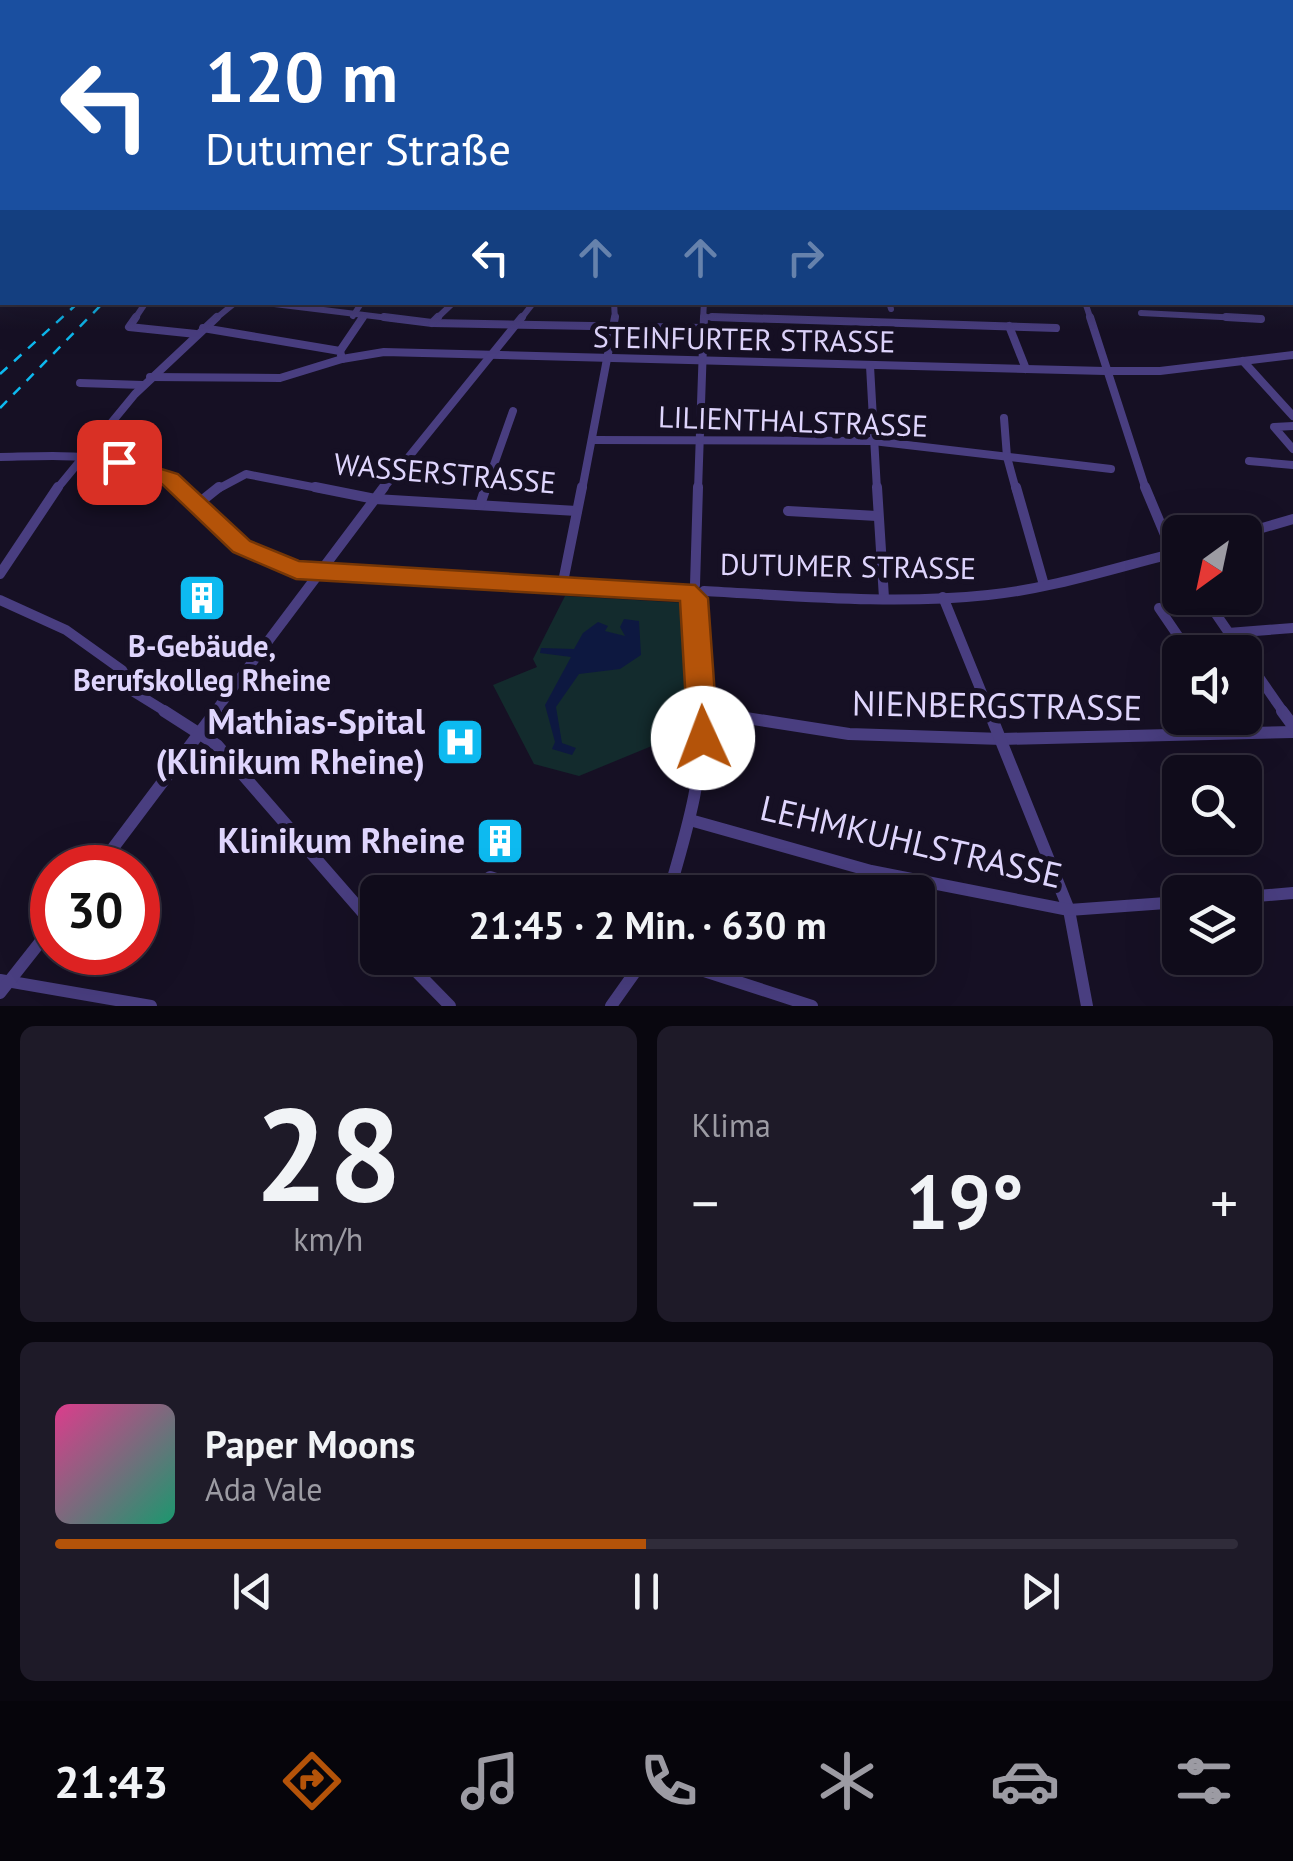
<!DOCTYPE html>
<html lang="de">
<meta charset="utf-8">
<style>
body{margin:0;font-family:"PT Sans",sans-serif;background:#1e1a28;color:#f1f3f6;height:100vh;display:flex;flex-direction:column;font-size:38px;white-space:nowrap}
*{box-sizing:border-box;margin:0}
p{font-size:32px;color:#9c9ba3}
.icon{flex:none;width:55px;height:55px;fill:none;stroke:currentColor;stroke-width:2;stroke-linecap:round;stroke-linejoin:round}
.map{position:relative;height:1006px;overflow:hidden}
.panel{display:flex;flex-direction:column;gap:20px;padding:20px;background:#09070f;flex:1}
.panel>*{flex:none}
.guide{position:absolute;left:0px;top:0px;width:1295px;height:305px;box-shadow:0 10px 40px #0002,0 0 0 2px #302c3a;background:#1a4fa0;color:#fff;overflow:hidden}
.needle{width:65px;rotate:213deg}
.buttons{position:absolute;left:1162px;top:515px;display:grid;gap:20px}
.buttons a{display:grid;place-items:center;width:100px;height:100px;border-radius:15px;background:#100c1b;box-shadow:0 10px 40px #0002,0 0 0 2px #302c3a;font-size:50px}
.speed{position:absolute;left:30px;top:845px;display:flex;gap:20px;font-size:50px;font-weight:700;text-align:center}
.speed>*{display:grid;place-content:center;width:130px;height:130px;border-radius:50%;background:#100c1b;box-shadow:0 10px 40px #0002,0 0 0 2px #302c3a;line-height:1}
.speed .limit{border:15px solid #d22;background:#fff;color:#111}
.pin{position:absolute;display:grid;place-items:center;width:85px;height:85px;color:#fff;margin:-42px;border-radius:20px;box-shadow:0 5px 15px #0006}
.me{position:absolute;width:110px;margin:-55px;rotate:358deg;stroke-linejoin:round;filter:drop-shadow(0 0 8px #0008)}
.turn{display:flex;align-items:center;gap:35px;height:210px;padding:0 40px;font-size:45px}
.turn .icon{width:130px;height:130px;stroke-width:2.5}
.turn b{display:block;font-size:70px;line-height:85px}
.lanes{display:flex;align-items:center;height:95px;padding:0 40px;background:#0003;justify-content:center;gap:50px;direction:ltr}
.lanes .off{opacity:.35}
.big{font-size:75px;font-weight:800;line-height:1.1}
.panel .tile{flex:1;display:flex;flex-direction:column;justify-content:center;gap:15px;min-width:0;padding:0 35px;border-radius:15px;background:#1e1a28}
.panel .dial{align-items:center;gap:0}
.dial b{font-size:130px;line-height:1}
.song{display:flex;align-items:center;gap:30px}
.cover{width:120px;height:120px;border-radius:15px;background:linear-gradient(135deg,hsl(330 70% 55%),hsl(160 70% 35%))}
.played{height:10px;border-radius:5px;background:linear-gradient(90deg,#b45309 50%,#302c3a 50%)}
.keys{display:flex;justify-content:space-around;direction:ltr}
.heat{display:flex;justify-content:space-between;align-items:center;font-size:55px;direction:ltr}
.panel .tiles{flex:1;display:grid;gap:20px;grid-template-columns:1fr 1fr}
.tile:last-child{grid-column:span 2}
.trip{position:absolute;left:360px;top:875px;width:575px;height:100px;border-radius:15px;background:#100c1b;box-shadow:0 10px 40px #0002,0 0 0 2px #302c3a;font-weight:800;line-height:100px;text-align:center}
.dock{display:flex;height:160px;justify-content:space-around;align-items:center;background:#06050b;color:#9c9ba3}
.dock .icon{width:70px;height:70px}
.dock .selected{color:#b45309}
.dock b{font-size:45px;color:#f1f3f6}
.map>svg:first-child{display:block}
</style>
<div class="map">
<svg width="1293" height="1006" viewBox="0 0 1293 1006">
<rect width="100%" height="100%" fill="#161024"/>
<path fill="#132b2d" d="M 565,596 L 687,603 L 693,729 L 579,776 L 534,764 L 493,685 L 537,667 L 533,659 Z"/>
<path fill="#0d1840" d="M 624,619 L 639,621 L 641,655 L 620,669 L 579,674 L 556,707 L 562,743 L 576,748 L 572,755 L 552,749 L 555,742 L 545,705 L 571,657 L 540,653 L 541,648 L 574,649 L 583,633 L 598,622 L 608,626 L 605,631 L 625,636 L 620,627 Z"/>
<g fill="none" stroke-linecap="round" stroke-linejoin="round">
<g stroke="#493e80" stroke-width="6">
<path d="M 258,302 L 405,320"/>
<path d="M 614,302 L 615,320"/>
<path d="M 889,302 L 891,309"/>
<path d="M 1085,302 L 1091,320"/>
<path d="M 1141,313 L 1261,319"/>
<path d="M 353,316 L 362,302"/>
<path d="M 704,317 L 792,320"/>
<path d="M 134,320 L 146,302"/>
<path d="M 214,320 L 236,302"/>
<path d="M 435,320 L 454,302"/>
<path d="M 520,320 L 534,302"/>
<path d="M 703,320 L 704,302"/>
</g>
<g stroke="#493e80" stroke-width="8">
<path d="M 136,317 L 129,327 L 196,334"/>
<path d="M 384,317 L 432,323 L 704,328"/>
<path d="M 712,317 L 1056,328"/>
<path d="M 1090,317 L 1146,490"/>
<path d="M 1226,317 L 1261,319"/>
<path d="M 432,323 L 438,317"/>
<path d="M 1009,326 L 1026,369"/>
<path d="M 203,328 L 340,351 L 342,359 L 384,352 L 1105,371 L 1160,371 L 1293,355"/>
<path d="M 340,351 L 363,317"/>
<path d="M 1243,361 L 1293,416"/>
<path d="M 870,366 L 877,490"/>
<path d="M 150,377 L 280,378 L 342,359"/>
<path d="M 80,383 L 143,385"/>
<path d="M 1004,418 L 1007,457 L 1016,490"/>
<path d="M 1293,426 L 1274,427 L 1293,449"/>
<path d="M 593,440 L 873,441 L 1111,469"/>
<path d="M 0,457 C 62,456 132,450 185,490"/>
<path d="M 1249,461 L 1293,465"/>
<path d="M 56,490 L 135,394 L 217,317"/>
<path d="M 216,490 L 246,474 L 328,490"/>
<path d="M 382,490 L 522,317"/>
<path d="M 485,490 L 513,411"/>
<path d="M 582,490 L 615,317"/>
<path d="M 698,490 L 704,317"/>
</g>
<g stroke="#493e80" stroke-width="10">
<path d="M 182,487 L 243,544 L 296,570 L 686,592"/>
<path d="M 315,487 L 375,499 L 577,511"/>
<path d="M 877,487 L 884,598"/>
<path d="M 1016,487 L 1044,585"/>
<path d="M 1145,487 L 1171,549"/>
<path d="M 199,503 L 219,487"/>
<path d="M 480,505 L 486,487"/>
<path d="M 788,511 L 877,516"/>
<path d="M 1245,533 L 1293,519"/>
<path d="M 0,574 L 58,487"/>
<path d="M 695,585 L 698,487"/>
<path d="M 562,587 L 582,487"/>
<path d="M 704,591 C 798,596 894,605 988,595 C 1049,589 1108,570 1167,555 L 1171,549 L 1180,552"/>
<path d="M 943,597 L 990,713"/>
<path d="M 695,598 L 702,713"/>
<path d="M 1205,598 L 1242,652"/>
<path d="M 0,600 L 66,630 L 122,670 L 134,692 L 168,713"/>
<path d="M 1159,608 L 1189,652"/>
<path d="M 1228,633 L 1293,628"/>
<path d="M 1245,657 L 1284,713"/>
<path d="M 702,711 L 717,713"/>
<path d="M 214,713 L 384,487"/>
</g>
<g stroke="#493e80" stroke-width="12">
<path d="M 164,711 L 217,745 L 378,930"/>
<path d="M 702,711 L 849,734 L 1002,739 L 1293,732"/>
<path d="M 989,711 L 1069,910 L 1087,1006"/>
<path d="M 1282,711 L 1293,726"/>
<path d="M 1232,718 L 1242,733"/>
<path d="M 690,820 L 871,871 L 1069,910 L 1180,902"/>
<path d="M 98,868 L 216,711"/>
<path d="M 473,892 L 490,877 L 502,881 L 508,892"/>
<path d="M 669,892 C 686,833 705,773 701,711"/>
<path d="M 1245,897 L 1293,893"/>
<path d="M 403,958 L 450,1006"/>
<path d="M 664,958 L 812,1006"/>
<path d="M 0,980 L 151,1006"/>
<path d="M 0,993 L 52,927"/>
<path d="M 611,1006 L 645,958"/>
</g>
<g stroke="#0dbaf0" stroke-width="2.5" stroke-dasharray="10 9" stroke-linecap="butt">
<path d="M 0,374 L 79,302"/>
<path d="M 0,408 L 104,302"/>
</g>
</g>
<linearGradient id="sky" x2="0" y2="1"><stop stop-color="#0c0914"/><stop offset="0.57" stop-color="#363750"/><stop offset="1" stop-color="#363750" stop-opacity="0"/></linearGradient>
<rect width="1293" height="330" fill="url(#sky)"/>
<path fill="#b45309" stroke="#753606" stroke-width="2.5" d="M 119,456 L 178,474 L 250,541 L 299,561 L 695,585 L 708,598 L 718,738 L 713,748 L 703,751 L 692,748 L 688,738 L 680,601 L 296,579 L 233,552 L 162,484 L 111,467 L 111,458 Z"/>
<defs>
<g id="building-square" transform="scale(2.5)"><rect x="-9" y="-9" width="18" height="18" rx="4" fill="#0dbaf0" stroke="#161024"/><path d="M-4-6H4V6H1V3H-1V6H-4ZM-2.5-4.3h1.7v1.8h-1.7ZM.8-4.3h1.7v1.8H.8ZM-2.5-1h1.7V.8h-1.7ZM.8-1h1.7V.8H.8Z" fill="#fff"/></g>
<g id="hospital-square" transform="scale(2.5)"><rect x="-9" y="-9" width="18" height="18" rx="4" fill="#0dbaf0" stroke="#161024"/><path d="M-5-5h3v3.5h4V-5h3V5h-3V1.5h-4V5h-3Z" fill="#fff"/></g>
</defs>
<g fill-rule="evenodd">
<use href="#building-square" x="202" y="598"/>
<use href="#hospital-square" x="460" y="742"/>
<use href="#building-square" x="500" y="841"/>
</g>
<g text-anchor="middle" stroke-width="10" stroke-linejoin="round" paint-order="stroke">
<g font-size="30" fill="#dfd5fd" stroke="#161024">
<text transform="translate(744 340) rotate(1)" y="10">STEINFURTER STRASSE</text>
<text transform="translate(793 422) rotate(2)" y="10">LILIENTHALSTRASSE</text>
<text transform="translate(445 474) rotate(5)" y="10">WASSERSTRASSE</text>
<text transform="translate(848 567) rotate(1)" y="10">DUTUMER STRASSE</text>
</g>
<g font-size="30" font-weight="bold" fill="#dfd5fd" stroke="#161024">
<text x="202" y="657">B-Gebäude,<tspan x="202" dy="34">Berufskolleg Rheine</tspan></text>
</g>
<g font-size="35" fill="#dfd5fd" stroke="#161024">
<text transform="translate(997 706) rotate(1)" y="12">NIENBERGSTRASSE</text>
<text transform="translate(911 842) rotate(13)" y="12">LEHMKUHLSTRASSE</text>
</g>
<g font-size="35" font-weight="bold" fill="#dfd5fd" stroke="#161024" text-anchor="end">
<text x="425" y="734">Mathias-Spital<tspan x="425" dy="40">(Klinikum Rheine)</tspan></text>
<text x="465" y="853">Klinikum Rheine</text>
</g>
</g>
</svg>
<div class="buttons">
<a><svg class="needle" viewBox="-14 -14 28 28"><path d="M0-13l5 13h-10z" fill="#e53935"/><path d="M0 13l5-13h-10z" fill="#9c9ba3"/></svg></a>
<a><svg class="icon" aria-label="sound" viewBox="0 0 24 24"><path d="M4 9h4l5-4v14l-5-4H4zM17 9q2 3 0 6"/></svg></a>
<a><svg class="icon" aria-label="search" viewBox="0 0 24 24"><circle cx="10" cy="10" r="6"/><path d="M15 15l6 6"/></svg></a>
<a><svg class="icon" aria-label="layers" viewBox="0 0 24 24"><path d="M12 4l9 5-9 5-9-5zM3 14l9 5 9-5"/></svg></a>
</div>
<div class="speed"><div class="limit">30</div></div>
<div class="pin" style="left:119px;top:462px;background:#d93025"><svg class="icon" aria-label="arrive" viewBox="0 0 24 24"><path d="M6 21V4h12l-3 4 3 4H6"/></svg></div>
<svg class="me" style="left:703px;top:738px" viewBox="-20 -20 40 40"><circle r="19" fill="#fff"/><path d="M0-13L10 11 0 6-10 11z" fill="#b45309"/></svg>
<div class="trip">21:45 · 2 Min. · 630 m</div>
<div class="guide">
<div class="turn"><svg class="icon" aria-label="left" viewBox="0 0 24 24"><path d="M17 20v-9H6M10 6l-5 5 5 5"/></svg><div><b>120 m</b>Dutumer Straße</div></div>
<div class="lanes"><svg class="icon" aria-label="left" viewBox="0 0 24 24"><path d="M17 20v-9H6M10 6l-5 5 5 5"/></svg><svg class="icon off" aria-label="ahead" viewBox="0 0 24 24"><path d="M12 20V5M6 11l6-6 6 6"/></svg><svg class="icon off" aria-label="ahead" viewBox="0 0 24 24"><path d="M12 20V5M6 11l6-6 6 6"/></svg><svg class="icon off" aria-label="right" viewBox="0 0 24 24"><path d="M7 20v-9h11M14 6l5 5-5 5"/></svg></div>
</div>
</div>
<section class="panel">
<div class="tiles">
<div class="tile dial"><b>28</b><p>km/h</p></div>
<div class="tile"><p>Klima</p>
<div class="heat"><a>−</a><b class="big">19°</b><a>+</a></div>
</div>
<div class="tile">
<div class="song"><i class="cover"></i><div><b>Paper Moons</b><p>Ada Vale</p></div></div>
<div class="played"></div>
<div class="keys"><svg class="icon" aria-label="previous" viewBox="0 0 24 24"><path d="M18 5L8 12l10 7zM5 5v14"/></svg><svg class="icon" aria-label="pause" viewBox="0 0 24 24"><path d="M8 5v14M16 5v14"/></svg><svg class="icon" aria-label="next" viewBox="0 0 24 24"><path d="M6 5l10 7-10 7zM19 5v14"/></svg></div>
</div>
</div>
</section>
<nav class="dock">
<b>21:43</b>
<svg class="icon selected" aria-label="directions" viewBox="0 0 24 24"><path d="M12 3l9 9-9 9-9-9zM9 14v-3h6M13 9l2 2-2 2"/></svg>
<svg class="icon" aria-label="music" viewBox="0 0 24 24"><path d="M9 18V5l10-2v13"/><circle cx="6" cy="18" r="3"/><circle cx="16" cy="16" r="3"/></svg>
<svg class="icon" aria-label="phone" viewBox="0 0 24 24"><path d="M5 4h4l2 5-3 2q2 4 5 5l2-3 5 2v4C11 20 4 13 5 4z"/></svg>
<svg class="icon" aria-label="climate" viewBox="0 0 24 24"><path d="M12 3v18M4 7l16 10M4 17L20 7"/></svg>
<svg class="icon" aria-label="car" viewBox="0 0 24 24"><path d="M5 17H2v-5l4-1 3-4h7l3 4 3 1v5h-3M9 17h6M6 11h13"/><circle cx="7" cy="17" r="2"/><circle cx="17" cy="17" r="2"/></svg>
<svg class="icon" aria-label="filters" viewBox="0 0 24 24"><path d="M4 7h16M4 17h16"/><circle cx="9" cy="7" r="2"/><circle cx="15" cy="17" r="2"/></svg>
</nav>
